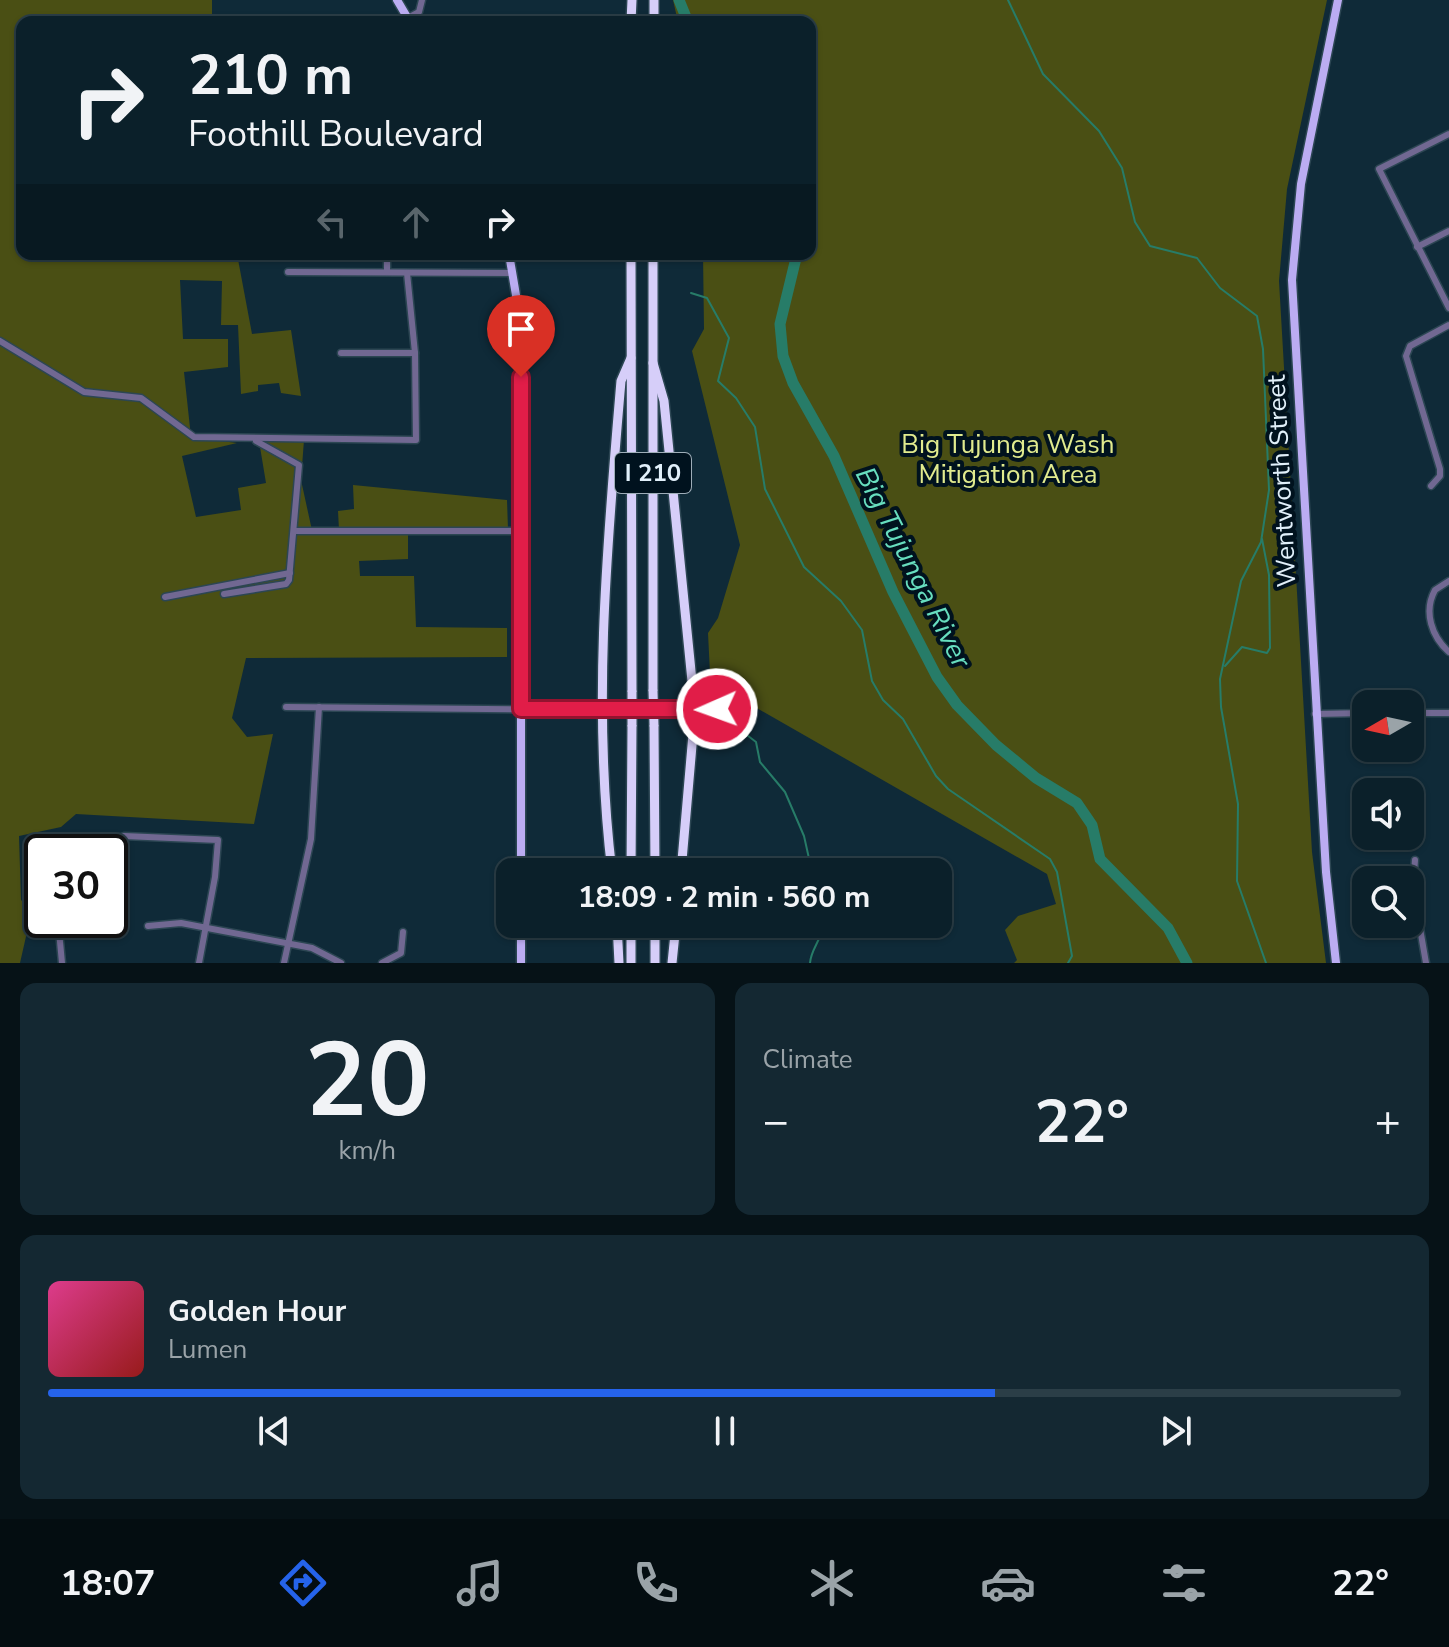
<!DOCTYPE html>
<meta charset="utf-8">
<style>
body{margin:0;font-family:"Nunito Sans",sans-serif;background:#142832;color:#f1f3f6;height:100vh;display:flex;flex-direction:column;font-size:30px;white-space:nowrap}
*{box-sizing:border-box;margin:0}
p{font-size:26px;color:#9aa3a8}
.icon{flex:none;width:44px;height:44px;fill:none;stroke:currentColor;stroke-width:2;stroke-linecap:round;stroke-linejoin:round}
.map{position:relative;height:963px;overflow:hidden}
.drawer{display:flex;flex-direction:column;gap:20px;padding:20px;background:#061217;flex:1}
.drawer>*{flex:none}
.banner{position:absolute;left:16px;top:16px;width:800px;height:244px;border-radius:16px;box-shadow:0 2px 6px #0004,0 0 0 2px #2b3e47;background:#0b202a;color:#f1f3f6;overflow:hidden}
.needle{width:52px;rotate:261deg}
.tools{position:absolute;left:1352px;top:690px;display:grid;gap:16px}
.tools a{display:grid;place-items:center;width:72px;height:72px;border-radius:16px;background:#0b202a;box-shadow:0 2px 6px #0004,0 0 0 2px #2b3e47;font-size:40px}
.speed{position:absolute;left:24px;top:834px;display:flex;gap:16px;font-size:40px;font-weight:700;text-align:center}
.speed>*{display:grid;place-content:center;width:104px;height:104px;border-radius:50%;background:#0b202a;box-shadow:0 2px 6px #0004,0 0 0 2px #2b3e47;line-height:1}
.speed .limit{border:4px solid #111;border-radius:12px;background:#fff;color:#111}
.pin{position:absolute;display:grid;place-items:center;width:68px;height:68px;color:#fff;margin:-82px -34px;border-radius:50% 50% 50% 0;rotate:-45deg;box-shadow:0 0 8px #0007}
.pin .icon{rotate:45deg}
.me{position:absolute;width:88px;margin:-44px;rotate:268deg;stroke-linejoin:round;filter:drop-shadow(0 0 6px #0008)}
.turn{display:flex;align-items:center;gap:28px;height:168px;padding:0 40px;font-size:36px}
.turn .icon{width:104px;height:104px;stroke-width:2.5}
.turn b{display:block;font-size:56px;line-height:68px}
.lanes{display:flex;align-items:center;height:76px;padding:0 40px;background:#0003;justify-content:center;gap:40px;direction:ltr}
.lanes .off{opacity:.35}
.big{font-size:60px;font-weight:700;line-height:1.1}
.drawer .widget{flex:1;display:flex;flex-direction:column;justify-content:center;gap:12px;min-width:0;padding:0 28px;border-radius:16px;background:#142832}
.drawer .dial{align-items:center;gap:0}
.dial b{font-size:104px;line-height:1}
.song{display:flex;align-items:center;gap:24px}
.cover{width:96px;height:96px;border-radius:12px;background:linear-gradient(135deg,hsl(330 70% 55%),hsl(0 70% 35%))}
.played{height:8px;border-radius:4px;background:linear-gradient(90deg,#2563eb 70%,#2b3e47 70%)}
.keys{display:flex;justify-content:space-around;direction:ltr}
.heat{display:flex;justify-content:space-between;align-items:center;font-size:44px;direction:ltr}
.drawer .tiles{flex:1;display:grid;gap:20px;grid-template-columns:1fr 1fr}
.widget:last-child{grid-column:span 2}
.trip{position:absolute;left:496px;top:858px;width:456px;height:80px;border-radius:16px;background:#0b202a;box-shadow:0 2px 6px #0004,0 0 0 2px #2b3e47;font-weight:700;line-height:80px;text-align:center}
.menu{display:flex;height:128px;justify-content:space-around;align-items:center;background:#040d11;color:#9aa3a8}
.menu .icon{width:56px;height:56px}
.menu .selected{color:#2563eb}
.menu b{font-size:36px;color:#f1f3f6}
.map>svg:first-child{display:block}
</style>
<div class="map">
<svg width="1449" height="963" viewBox="0 0 1449 963">
<rect width="100%" height="100%" fill="#0f2a38"/>
<g fill="#4a4f14">
<path d="M 0,0 L 212,0 L 212,22 L 22,22 L 22,254 L 237,254 L 252,334 L 291,330 L 301,396 L 281,393 L 279,383 L 258,385 L 258,391 L 241,394 L 238,325 L 221,325 L 222,281 L 180,280 L 183,339 L 228,339 L 228,367 L 184,372 L 191,437 L 237,443 L 182,456 L 196,517 L 241,510 L 238,488 L 266,483 L 259,441 L 304,440 L 301,480 L 313,535 L 339,530 L 338,511 L 354,509 L 353,485 L 507,500 L 508,529 L 408,532 L 408,559 L 359,561 L 360,576 L 414,576 L 416,627 L 507,628 L 507,657 L 246,658 L 232,718 L 247,737 L 273,734 L 254,824 L 76,814 L 61,827 L 19,836 L 21,900 L 32,910 L 20,963 L 0,963 Z"/>
<path d="M 673,0 L 1327,0 L 1287,189 L 1279,281 L 1312,852 L 1326,963 L 1014,963 L 1017,960 L 1005,930 L 1018,916 L 1056,904 L 1047,874 L 748,703 L 726,703 L 725,694 L 711,694 L 708,633 L 718,618 L 740,545 L 692,351 L 704,329 L 703,254 L 810,254 L 810,22 L 678,22 Z"/>
</g>
<g fill="none" stroke-linecap="round" stroke-linejoin="round">
<g stroke="#277c68" stroke-width="2">
<path d="M 1008,0 L 1043,74 L 1099,131 L 1122,168 L 1135,222 L 1150,246 L 1197,258 L 1220,288 L 1257,316 L 1263,349 L 1269,490 L 1261,542 L 1241,581 L 1220,679 L 1221,707 L 1238,804 L 1237,881 L 1266,963"/>
<path d="M 691,293 L 707,298 L 729,338 L 718,381 L 736,398 L 755,427 L 765,489 L 804,567 L 841,601 L 862,630 L 872,681 L 883,700 L 903,719 L 936,776 L 948,789 L 1050,859 L 1057,872 L 1072,956 L 1068,963"/>
<path d="M 1225,666 L 1242,647 L 1267,653 L 1270,648 L 1269,575 L 1262,539"/>
<path d="M 730,722 L 756,742 L 760,762 L 785,792 L 804,836 L 812,872"/>
<path d="M 810,963 C 811,948 823,939 822,924"/>
</g>
<g stroke="#277c68" stroke-width="11">
<path d="M 679,0 L 688,22"/>
<path d="M 810,147 L 810,180"/>
<path d="M 797,254 L 780,324 L 783,356 L 793,383 L 834,456 L 893,592 L 937,677 L 957,705 L 996,745 L 1036,778 L 1077,803 L 1092,825 L 1100,859 L 1168,928 L 1187,963"/>
</g>
<g stroke="#2c4653" stroke-width="9">
<g id="minor">
<path d="M 408,18 L 419,12 L 422,0"/>
<path d="M 1449,134 L 1379,169 L 1449,308"/>
<path d="M 1417,247 L 1449,231"/>
<path d="M 288,272 L 513,273"/>
<path d="M 387,272 L 387,254"/>
<path d="M 0,341 L 84,392 L 141,398 L 194,437 L 416,440 L 415,353 L 407,273"/>
<path d="M 341,353 L 415,353"/>
<path d="M 1431,486 L 1440,476 L 1440,469 L 1406,356 L 1410,346 L 1449,325"/>
<path d="M 295,531 L 521,531"/>
<path d="M 1449,581 L 1435,590 C 1423,612 1432,637 1449,652"/>
<path d="M 224,594 L 286,584 L 289,580 L 299,465 L 256,441"/>
<path d="M 165,597 L 290,573"/>
<path d="M 286,707 L 695,711 L 728,705"/>
<path d="M 1410,713 L 1449,713"/>
<path d="M 1315,714 L 1366,713"/>
<path d="M 88,852 L 124,836 L 218,840 L 215,877 L 199,963"/>
<path d="M 1415,860 L 1413,888 L 1426,963"/>
<path d="M 58,920 L 62,963"/>
<path d="M 148,926 L 181,923 L 312,948 L 341,963"/>
<path d="M 284,963 L 311,839 L 319,707"/>
<path d="M 382,963 L 401,953 L 403,932"/>
</g>
</g>
<g stroke="#2c4653" stroke-width="11">
<g id="major">
<path d="M 397,0 L 410,22"/>
<path d="M 509,254 L 518,307 L 521,377 L 521,872"/>
<path d="M 521,963 L 521,924"/>
<path d="M 1336,963 L 1326,872 L 1292,280 L 1301,184 L 1338,0"/>
</g>
</g>
<g stroke="#2c4653" stroke-width="12">
<g id="highway">
<path d="M 631,22 L 632,0"/>
<path d="M 654,22 L 654,0"/>
<path d="M 631,254 L 632,692"/>
<path d="M 653,363 L 664,401 L 695,711 L 681,872"/>
<path d="M 653,691 L 653,254"/>
<path d="M 654,725 L 655,872"/>
<path d="M 612,872 C 592,708 607,544 621,381 L 631,358"/>
<path d="M 631,872 L 632,725"/>
<path d="M 617,924 L 619,963"/>
<path d="M 655,924 L 655,963"/>
<path d="M 631,963 L 631,924"/>
<path d="M 672,963 L 676,924"/>
</g>
</g>
<use href="#minor" stroke="#716892" stroke-width="6"/>
<use href="#major" stroke="#bbacf2" stroke-width="8"/>
<use href="#highway" stroke="#d6cef9" stroke-width="9"/>
<g stroke="#2c4653" stroke-width="12" stroke-linecap="butt">
<g id="highway-bridge">
<path d="M 653,691 L 654,725"/>
<path d="M 632,725 L 632,692"/>
</g>
</g>
<use href="#highway-bridge" stroke="#d6cef9" stroke-width="9"/>
</g>
<g fill="none" stroke-linecap="round" stroke-linejoin="round">
<g stroke="#92132f" stroke-width="20">
<path id="route" d="M 521,377 L 521,709 L 717,709"/>
</g>
<use href="#route" stroke="#e11d48" stroke-width="14"/>
</g>
<g text-anchor="middle" stroke-width="8" stroke-linejoin="round" paint-order="stroke">
<rect fill="#00121e" stroke="#9eadb8" stroke-width="2" x="615" y="453" width="76" height="40" rx="6"/>
<g font-size="24" font-weight="bold" fill="#e1f0fa">
<text x="653" y="481">I 210</text>
</g>
<g font-size="26" fill="#e1eb8e" stroke="#00121e">
<text x="1008" y="453">Big Tujunga Wash<tspan x="1008" dy="30">Mitigation Area</tspan></text>
</g>
<g font-size="26" fill="#e1f0fa" stroke="#00121e">
<text transform="translate(1281 481) rotate(-93)" y="9">Wentworth Street</text>
</g>
<g font-size="28" font-style="italic" fill="#67debf" stroke="#00121e">
<text transform="translate(914 567) rotate(63)" y="10">Big Tujunga River</text>
</g>
</g>
</svg>
<div class="tools">
<a><svg class="needle" viewBox="-14 -14 28 28"><path d="M0-13l5 13h-10z" fill="#e53935"/><path d="M0 13l5-13h-10z" fill="#9aa3a8"/></svg></a>
<a><svg class="icon" aria-label="sound" viewBox="0 0 24 24"><path d="M4 9h4l5-4v14l-5-4H4zM17 9q2 3 0 6"/></svg></a>
<a><svg class="icon" aria-label="search" viewBox="0 0 24 24"><circle cx="10" cy="10" r="6"/><path d="M15 15l6 6"/></svg></a>
</div>
<div class="speed"><div class="limit">30</div></div>
<div class="pin" style="left:521px;top:377px;background:#d93025"><svg class="icon" aria-label="arrive" viewBox="0 0 24 24"><path d="M6 21V4h12l-3 4 3 4H6"/></svg></div>
<svg class="me" style="left:717px;top:709px" viewBox="-20 -20 40 40"><circle r="17" fill="#e11d48" stroke="#fff" stroke-width="3"/><path d="M0-11L8 9 0 5-8 9z" fill="#fff"/></svg>
<div class="trip">18:09 · 2 min · 560 m</div>
<div class="banner">
<div class="turn"><svg class="icon" aria-label="right" viewBox="0 0 24 24"><path d="M7 20v-9h11M14 6l5 5-5 5"/></svg><div><b>210 m</b>Foothill Boulevard</div></div>
<div class="lanes"><svg class="icon off" aria-label="left" viewBox="0 0 24 24"><path d="M17 20v-9H6M10 6l-5 5 5 5"/></svg><svg class="icon off" aria-label="ahead" viewBox="0 0 24 24"><path d="M12 20V5M6 11l6-6 6 6"/></svg><svg class="icon" aria-label="right" viewBox="0 0 24 24"><path d="M7 20v-9h11M14 6l5 5-5 5"/></svg></div>
</div>
</div>
<section class="drawer">
<div class="tiles">
<div class="widget dial"><b>20</b><p>km/h</p></div>
<div class="widget"><p>Climate</p>
<div class="heat"><a>−</a><b class="big">22°</b><a>+</a></div>
</div>
<div class="widget">
<div class="song"><i class="cover"></i><div><b>Golden Hour</b><p>Lumen</p></div></div>
<div class="played"></div>
<div class="keys"><svg class="icon" aria-label="previous" viewBox="0 0 24 24"><path d="M18 5L8 12l10 7zM5 5v14"/></svg><svg class="icon" aria-label="pause" viewBox="0 0 24 24"><path d="M8 5v14M16 5v14"/></svg><svg class="icon" aria-label="next" viewBox="0 0 24 24"><path d="M6 5l10 7-10 7zM19 5v14"/></svg></div>
</div>
</div>
</section>
<nav class="menu">
<b>18:07</b>
<svg class="icon selected" aria-label="directions" viewBox="0 0 24 24"><path d="M12 3l9 9-9 9-9-9zM9 14v-3h6M13 9l2 2-2 2"/></svg>
<svg class="icon" aria-label="music" viewBox="0 0 24 24"><path d="M9 18V5l10-2v13"/><circle cx="6" cy="18" r="3"/><circle cx="16" cy="16" r="3"/></svg>
<svg class="icon" aria-label="phone" viewBox="0 0 24 24"><path d="M5 4h4l2 5-3 2q2 4 5 5l2-3 5 2v4C11 20 4 13 5 4z"/></svg>
<svg class="icon" aria-label="climate" viewBox="0 0 24 24"><path d="M12 3v18M4 7l16 10M4 17L20 7"/></svg>
<svg class="icon" aria-label="car" viewBox="0 0 24 24"><path d="M5 17H2v-5l4-1 3-4h7l3 4 3 1v5h-3M9 17h6M6 11h13"/><circle cx="7" cy="17" r="2"/><circle cx="17" cy="17" r="2"/></svg>
<svg class="icon" aria-label="filters" viewBox="0 0 24 24"><path d="M4 7h16M4 17h16"/><circle cx="9" cy="7" r="2"/><circle cx="15" cy="17" r="2"/></svg>
<b>22°</b>
</nav>
